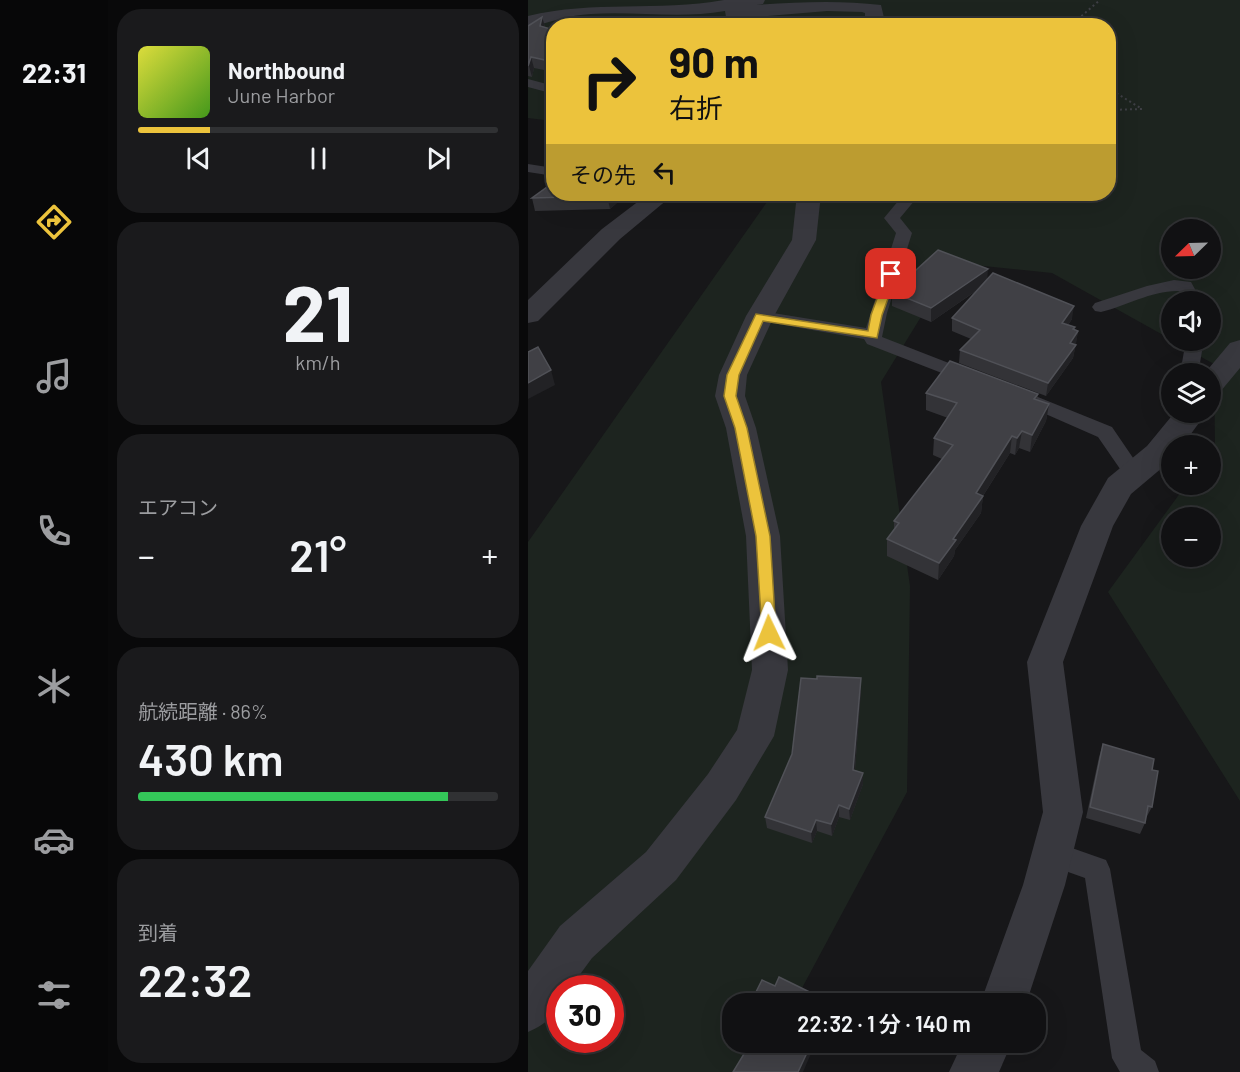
<!DOCTYPE html>
<html lang="ja">
<meta charset="utf-8">
<style>
body{margin:0;font-family:Barlow,"Noto Sans JP",sans-serif;background:#1a1a1c;color:#f1f3f6;height:100vh;display:flex;flex-direction:column;font-size:22px;white-space:nowrap}
*{box-sizing:border-box;margin:0}
p{font-size:20px;color:#9c9da0}
.icon{flex:none;width:33px;height:33px;fill:none;stroke:currentColor;stroke-width:2;stroke-linecap:round;stroke-linejoin:round}
.map{position:relative;flex:1;overflow:hidden}
.sheet{display:flex;flex-direction:column;gap:9px;padding:9px;background:#09090a;width:420px}
.sheet>*{flex:none}
.guide{position:absolute;left:18px;top:18px;width:570px;height:183px;border-radius:24px;box-shadow:0 6px 24px #0002,0 0 0 2px #303133;background:#ecc33c;color:#111;overflow:hidden}
.needle{width:39px;rotate:247deg}
.fabs{position:absolute;left:633px;top:219px;display:grid;gap:12px}
.fabs a{display:grid;place-items:center;width:60px;height:60px;border-radius:50%;background:#111113;box-shadow:0 6px 24px #0002,0 0 0 2px #303133;font-size:30px}
.speed{position:absolute;left:18px;top:975px;display:flex;gap:12px;font-size:30px;font-weight:700;text-align:center}
.speed>*{display:grid;place-content:center;width:78px;height:78px;border-radius:50%;background:#111113;box-shadow:0 6px 24px #0002,0 0 0 2px #303133;line-height:1}
.speed .limit{border:9px solid #d22;background:#fff;color:#111}
.pin{position:absolute;display:grid;place-items:center;width:51px;height:51px;color:#fff;margin:-26px;border-radius:12px;box-shadow:0 3px 9px #0006}
.me{position:absolute;width:66px;margin:-33px;rotate:358deg;stroke-linejoin:round;filter:drop-shadow(0 0 4px #0008)}
.turn{display:flex;align-items:center;gap:21px;height:126px;padding:0 24px;font-size:27px}
.turn .icon{width:78px;height:78px;stroke-width:2.5}
.turn b{display:block;font-size:42px;line-height:51px}
.then{display:flex;align-items:center;height:57px;padding:0 24px;background:#0003;gap:12px;font-size:22px}
.big{font-size:45px;font-weight:600;line-height:1.1}
.sheet .tile{flex:1;display:flex;flex-direction:column;justify-content:center;gap:9px;min-width:0;padding:0 21px;border-radius:24px;background:#1a1a1c}
.sheet .dial{align-items:center;gap:0}
.dial b{font-size:78px;line-height:1}
.song{display:flex;align-items:center;gap:18px}
.cover{width:72px;height:72px;border-radius:9px;background:linear-gradient(135deg,hsl(60 70% 55%),hsl(100 70% 35%))}
.played{height:6px;border-radius:3px;background:linear-gradient(90deg,#ecc33c 20%,#303133 20%)}
.keys{display:flex;justify-content:space-around;direction:ltr}
.heat{display:flex;justify-content:space-between;align-items:center;font-size:33px;direction:ltr}
.charge{height:9px;border-radius:4px;background:linear-gradient(90deg,#34c759 86%,#303133 0)}
.trip{position:absolute;left:194px;top:993px;width:324px;height:60px;border-radius:24px;background:#111113;box-shadow:0 6px 24px #0002,0 0 0 2px #303133;font-weight:600;line-height:60px;text-align:center}
main{display:flex;flex:1;min-height:0}
.tab-bar{display:flex;flex-direction:column;width:108px;justify-content:space-around;align-items:center;background:#070708;color:#9c9da0}
.tab-bar .icon{width:42px;height:42px}
.tab-bar .current{color:#ecc33c}
.tab-bar b{font-size:27px;color:#f1f3f6}
.map>svg:first-child{display:block}
</style>
<main>
<nav class="tab-bar">
<b>22:31</b>
<svg class="icon current" aria-label="directions" viewBox="0 0 24 24"><path d="M12 3l9 9-9 9-9-9zM9 14v-3h6M13 9l2 2-2 2"/></svg>
<svg class="icon" aria-label="music" viewBox="0 0 24 24"><path d="M9 18V5l10-2v13"/><circle cx="6" cy="18" r="3"/><circle cx="16" cy="16" r="3"/></svg>
<svg class="icon" aria-label="phone" viewBox="0 0 24 24"><path d="M5 4h4l2 5-3 2q2 4 5 5l2-3 5 2v4C11 20 4 13 5 4z"/></svg>
<svg class="icon" aria-label="climate" viewBox="0 0 24 24"><path d="M12 3v18M4 7l16 10M4 17L20 7"/></svg>
<svg class="icon" aria-label="car" viewBox="0 0 24 24"><path d="M5 17H2v-5l4-1 3-4h7l3 4 3 1v5h-3M9 17h6M6 11h13"/><circle cx="7" cy="17" r="2"/><circle cx="17" cy="17" r="2"/></svg>
<svg class="icon" aria-label="filters" viewBox="0 0 24 24"><path d="M4 7h16M4 17h16"/><circle cx="9" cy="7" r="2"/><circle cx="15" cy="17" r="2"/></svg>
</nav>
<section class="sheet">
<div class="tile">
<div class="song"><i class="cover"></i><div><b>Northbound</b><p>June Harbor</p></div></div>
<div class="played"></div>
<div class="keys"><svg class="icon" aria-label="previous" viewBox="0 0 24 24"><path d="M18 5L8 12l10 7zM5 5v14"/></svg><svg class="icon" aria-label="pause" viewBox="0 0 24 24"><path d="M8 5v14M16 5v14"/></svg><svg class="icon" aria-label="next" viewBox="0 0 24 24"><path d="M6 5l10 7-10 7zM19 5v14"/></svg></div>
</div>
<div class="tile dial"><b>21</b><p>km/h</p></div>
<div class="tile"><p>エアコン</p>
<div class="heat"><a>−</a><b class="big">21°</b><a>+</a></div>
</div>
<div class="tile"><p>航続距離 · 86%</p><b class="big">430 km</b><div class="charge"></div></div>
<div class="tile"><p>到着</p><b class="big">22:32</b></div>
</section>
<div class="map">
<svg width="712" height="1072" viewBox="0 0 712 1072">
<rect width="100%" height="100%" fill="#171719"/>
<path fill="#1d241f" fill-rule="evenodd" d="M 0,0 L 712,0 L 712,801 L 580,592 L 658,485 L 682,484 L 683,451 L 687,445 L 686,364 L 644,341 L 682,340 L 682,302 L 644,302 L 644,340 L 524,273 L 426,263 L 353,382 L 382,586 L 379,792 L 266,1003 L 204,1004 L 204,1042 L 245,1043 L 229,1072 L 0,1072 L 0,542 L 239,202 L 225,194 L 580,194 L 580,26 L 26,26 L 25,121 L 0,118 ZM 644,230 L 682,230 L 682,268 L 644,268 ZM 644,518 L 682,518 L 682,556 L 644,556 ZM 32,988 L 82,988 L 82,1040 L 32,1040 Z"/>
<g fill="none" stroke-linecap="round" stroke-linejoin="round">
<g stroke="#3e3f45" stroke-width="2" stroke-dasharray="2 3" stroke-linecap="butt">
<path d="M 542,26 L 572,0"/>
<path d="M 580,88 L 614,109 L 580,110"/>
</g>
<g fill="#38383e" fill-rule="evenodd">
<path d="M 0,79 L 26,86 L 26,94 L 0,87 Z"/>
<path d="M 0,164 L 26,168 L 26,176 L 0,172 Z"/>
<path d="M 376,194 L 392,194 L 372,218 L 384,233 L 359,313 L 354,337 L 449,374 L 452,378 L 449,382 L 437,382 L 339,344 L 336,339 L 232,321 L 226,320 L 223,316 L 226,312 L 232,311 L 338,328 L 368,233 L 356,218 Z"/>
<path d="M 646,280 L 663,282 L 674,302 L 657,302 L 651,291 C 625,290 598,306 573,312 L 567,311 L 564,307 L 567,303 L 619,286 Z"/>
<path d="M 658,340 L 676,340 L 670,374 L 652,374 Z"/>
<path d="M 495,391 L 584,427 L 616,474 L 613,479 L 606,481 L 599,479 L 570,437 L 488,401 L 486,397 L 488,393 Z"/>
<path d="M 524,841 L 578,860 L 582,869 L 613,1050 L 627,1061 L 631,1072 L 592,1072 L 584,1058 L 557,878 L 515,863 L 511,854 L 515,845 Z"/>
</g>
<g fill="#38383e" fill-rule="evenodd">
<path d="M 196,0 L 237,0 L 235,4 L 228,5 C 269,2 312,0 353,5 L 357,22 L 354,26 L 333,26 L 337,20 L 337,13 L 334,12 L 299,11 L 205,19 L 198,17 L 197,11 C 152,19 108,11 63,14 C 41,15 21,22 0,28 L 0,16 C 66,0 129,12 196,0 Z"/>
<path d="M 120,194 L 146,194 L 92,239 L 10,321 L 0,323 L 0,300 L 74,229 Z"/>
<path d="M 269,194 L 293,194 L 288,240 L 246,316 L 219,375 L 217,396 L 228,428 L 252,536 L 260,670 L 246,736 L 208,800 L 148,880 L 64,958 L 42,988 L 32,988 C 32,1012 21,1023 0,1032 L 0,971 L 32,926 L 118,852 L 180,774 L 209,730 L 224,670 L 218,536 L 198,428 L 187,396 L 191,375 L 218,316 L 264,240 Z"/>
<path d="M 712,340 L 712,368 L 692,392 L 682,395 L 682,374 L 676,374 L 702,343 Z"/>
<path d="M 647,412 L 679,412 L 654,446 L 644,446 L 644,458 L 641,462 L 603,494 L 585,526 L 535,662 L 555,812 L 537,885 L 498,1004 L 452,1004 L 495,885 L 515,812 L 499,662 L 553,526 L 580,478 L 619,446 Z"/>
<path d="M 435,1042 L 484,1042 L 471,1072 L 421,1072 Z"/>
</g>
</g>
<g fill="#333337">
<path d="M 14,17 L 17,27 L 26,30 L 26,72 L 6,68 L 4,77 L 0,76 L 0,26 Z"/>
<path d="M 26,194 L 99,194 L 82,209 L 7,211 L 4,198 Z"/>
<path d="M 459,280 L 544,319 L 540,325 L 546,330 L 550,331 L 545,358 L 518,396 L 431,363 L 432,350 L 443,339 L 424,331 L 424,318 L 451,289 L 403,322 L 364,306 L 364,292 Z"/>
<path d="M 398,393 L 510,394 L 509,400 L 521,404 L 518,421 L 502,452 L 491,448 L 487,455 L 482,453 L 455,496 L 453,513 L 427,550 L 426,556 L 410,580 L 359,556 L 359,539 L 366,530 L 366,521 L 414,459 L 405,455 L 406,438 L 420,418 L 398,410 Z"/>
<path d="M 333,678 L 333,690 L 327,770 L 335,773 L 335,784 L 322,820 L 311,817 L 304,836 L 289,831 L 284,843 L 239,828 L 237,817 L 264,754 L 289,679 Z"/>
<path d="M 575,744 L 624,770 L 624,807 L 618,818 L 617,823 L 612,834 L 558,818 L 571,757 Z"/>
<path d="M 204,1039 L 204,1042 L 288,1042 L 216,1053 L 206,1048 L 203,1041 Z"/>
</g>
<g fill="#222225">
<path d="M 14,17 L 17,27 L 12,26 Z"/>
<path d="M 3,57 L 6,68 L 4,77 L 1,66 Z"/>
<path d="M 82,194 L 99,194 L 82,209 L 79,196 Z"/>
<path d="M 460,269 L 459,283 L 403,322 L 403,308 Z"/>
<path d="M 546,306 L 544,319 L 532,336 L 534,323 Z"/>
<path d="M 547,327 L 545,339 L 550,331 L 548,344 L 540,356 L 545,329 Z"/>
<path d="M 548,345 L 545,358 L 518,396 L 520,383 Z"/>
<path d="M 23,370 L 27,385 L 0,399 L 0,383 Z"/>
<path d="M 521,404 L 518,421 L 502,452 L 504,435 Z"/>
<path d="M 494,431 L 491,448 L 487,455 L 489,438 Z"/>
<path d="M 484,436 L 482,453 L 451,502 L 455,496 L 453,513 L 427,550 L 426,556 L 410,580 L 411,563 L 448,493 Z"/>
<path d="M 333,678 L 333,690 L 326,781 L 325,770 Z"/>
<path d="M 335,773 L 335,784 L 322,820 L 321,809 Z"/>
<path d="M 311,805 L 311,817 L 304,836 L 303,824 Z"/>
<path d="M 288,820 L 289,831 L 284,843 L 283,832 Z"/>
<path d="M 284,1042 L 288,1042 L 275,1072 L 270,1072 Z"/>
</g>
<g fill="#404045" stroke="#505157" stroke-width="1.5">
<path d="M 14,17 L 12,26 L 26,30 L 26,62 L 3,57 L 0,66 L 0,26 Z"/>
<path d="M 26,182 L 26,194 L 82,194 L 79,196 L 4,198 Z"/>
<path d="M 410,250 L 460,269 L 403,308 L 364,292 Z"/>
<path d="M 465,273 L 546,306 L 534,323 L 547,327 L 545,329 L 550,331 L 542,343 L 548,345 L 520,383 L 432,350 L 452,330 L 424,318 Z"/>
<path d="M 10,347 L 23,370 L 0,383 L 0,352 Z"/>
<path d="M 422,361 L 510,394 L 506,399 L 521,404 L 504,435 L 494,431 L 489,438 L 484,436 L 448,493 L 455,496 L 425,539 L 428,540 L 411,563 L 359,539 L 371,523 L 366,521 L 425,445 L 406,438 L 429,403 L 398,393 Z"/>
<path d="M 289,676 L 333,678 L 325,770 L 335,773 L 321,809 L 311,805 L 303,824 L 288,820 L 283,832 L 237,817 L 264,754 L 273,678 L 289,679 Z"/>
<path d="M 575,744 L 626,759 L 624,770 L 630,771 L 624,807 L 620,806 L 617,823 L 562,807 Z"/>
<path d="M 251,977 L 302,1002 L 302,1004 L 222,1004 L 234,980 L 247,986 Z"/>
<path d="M 206,1042 L 284,1042 L 270,1072 L 205,1072 L 219,1049 Z"/>
</g>
<path fill="#ecc33c" stroke="#997f27" stroke-width="1.5" d="M 363,271 L 369,274 L 354,315 L 349,338 L 235,321 L 211,375 L 208,396 L 219,428 L 242,536 L 248,633 L 246,638 L 236,638 L 234,633 L 228,536 L 207,428 L 196,396 L 199,375 L 228,314 L 340,331 L 343,315 L 358,274 Z"/>
</svg>
<div class="fabs">
<a><svg class="needle" viewBox="-14 -14 28 28"><path d="M0-13l5 13h-10z" fill="#e53935"/><path d="M0 13l5-13h-10z" fill="#9c9da0"/></svg></a>
<a><svg class="icon" aria-label="sound" viewBox="0 0 24 24"><path d="M4 9h4l5-4v14l-5-4H4zM17 9q2 3 0 6"/></svg></a>
<a><svg class="icon" aria-label="layers" viewBox="0 0 24 24"><path d="M12 4l9 5-9 5-9-5zM3 14l9 5 9-5"/></svg></a>
<a>+</a>
<a>−</a>
</div>
<div class="speed"><div class="limit">30</div></div>
<div class="pin" style="left:363px;top:274px;background:#d93025"><svg class="icon" aria-label="arrive" viewBox="0 0 24 24"><path d="M6 21V4h12l-3 4 3 4H6"/></svg></div>
<svg class="me" style="left:241px;top:633px" viewBox="-20 -20 40 40"><path d="M0-17L14 15 0 8-14 15z" fill="#ecc33c" stroke="#fff" stroke-width="4"/></svg>
<div class="trip">22:32 · 1 分 · 140 m</div>
<div class="guide">
<div class="turn"><svg class="icon" aria-label="right" viewBox="0 0 24 24"><path d="M7 20v-9h11M14 6l5 5-5 5"/></svg><div><b>90 m</b>右折</div></div>
<div class="then">その先<svg class="icon" aria-label="left" viewBox="0 0 24 24"><path d="M17 20v-9H6M10 6l-5 5 5 5"/></svg></div>
</div>
</div>
</main>
